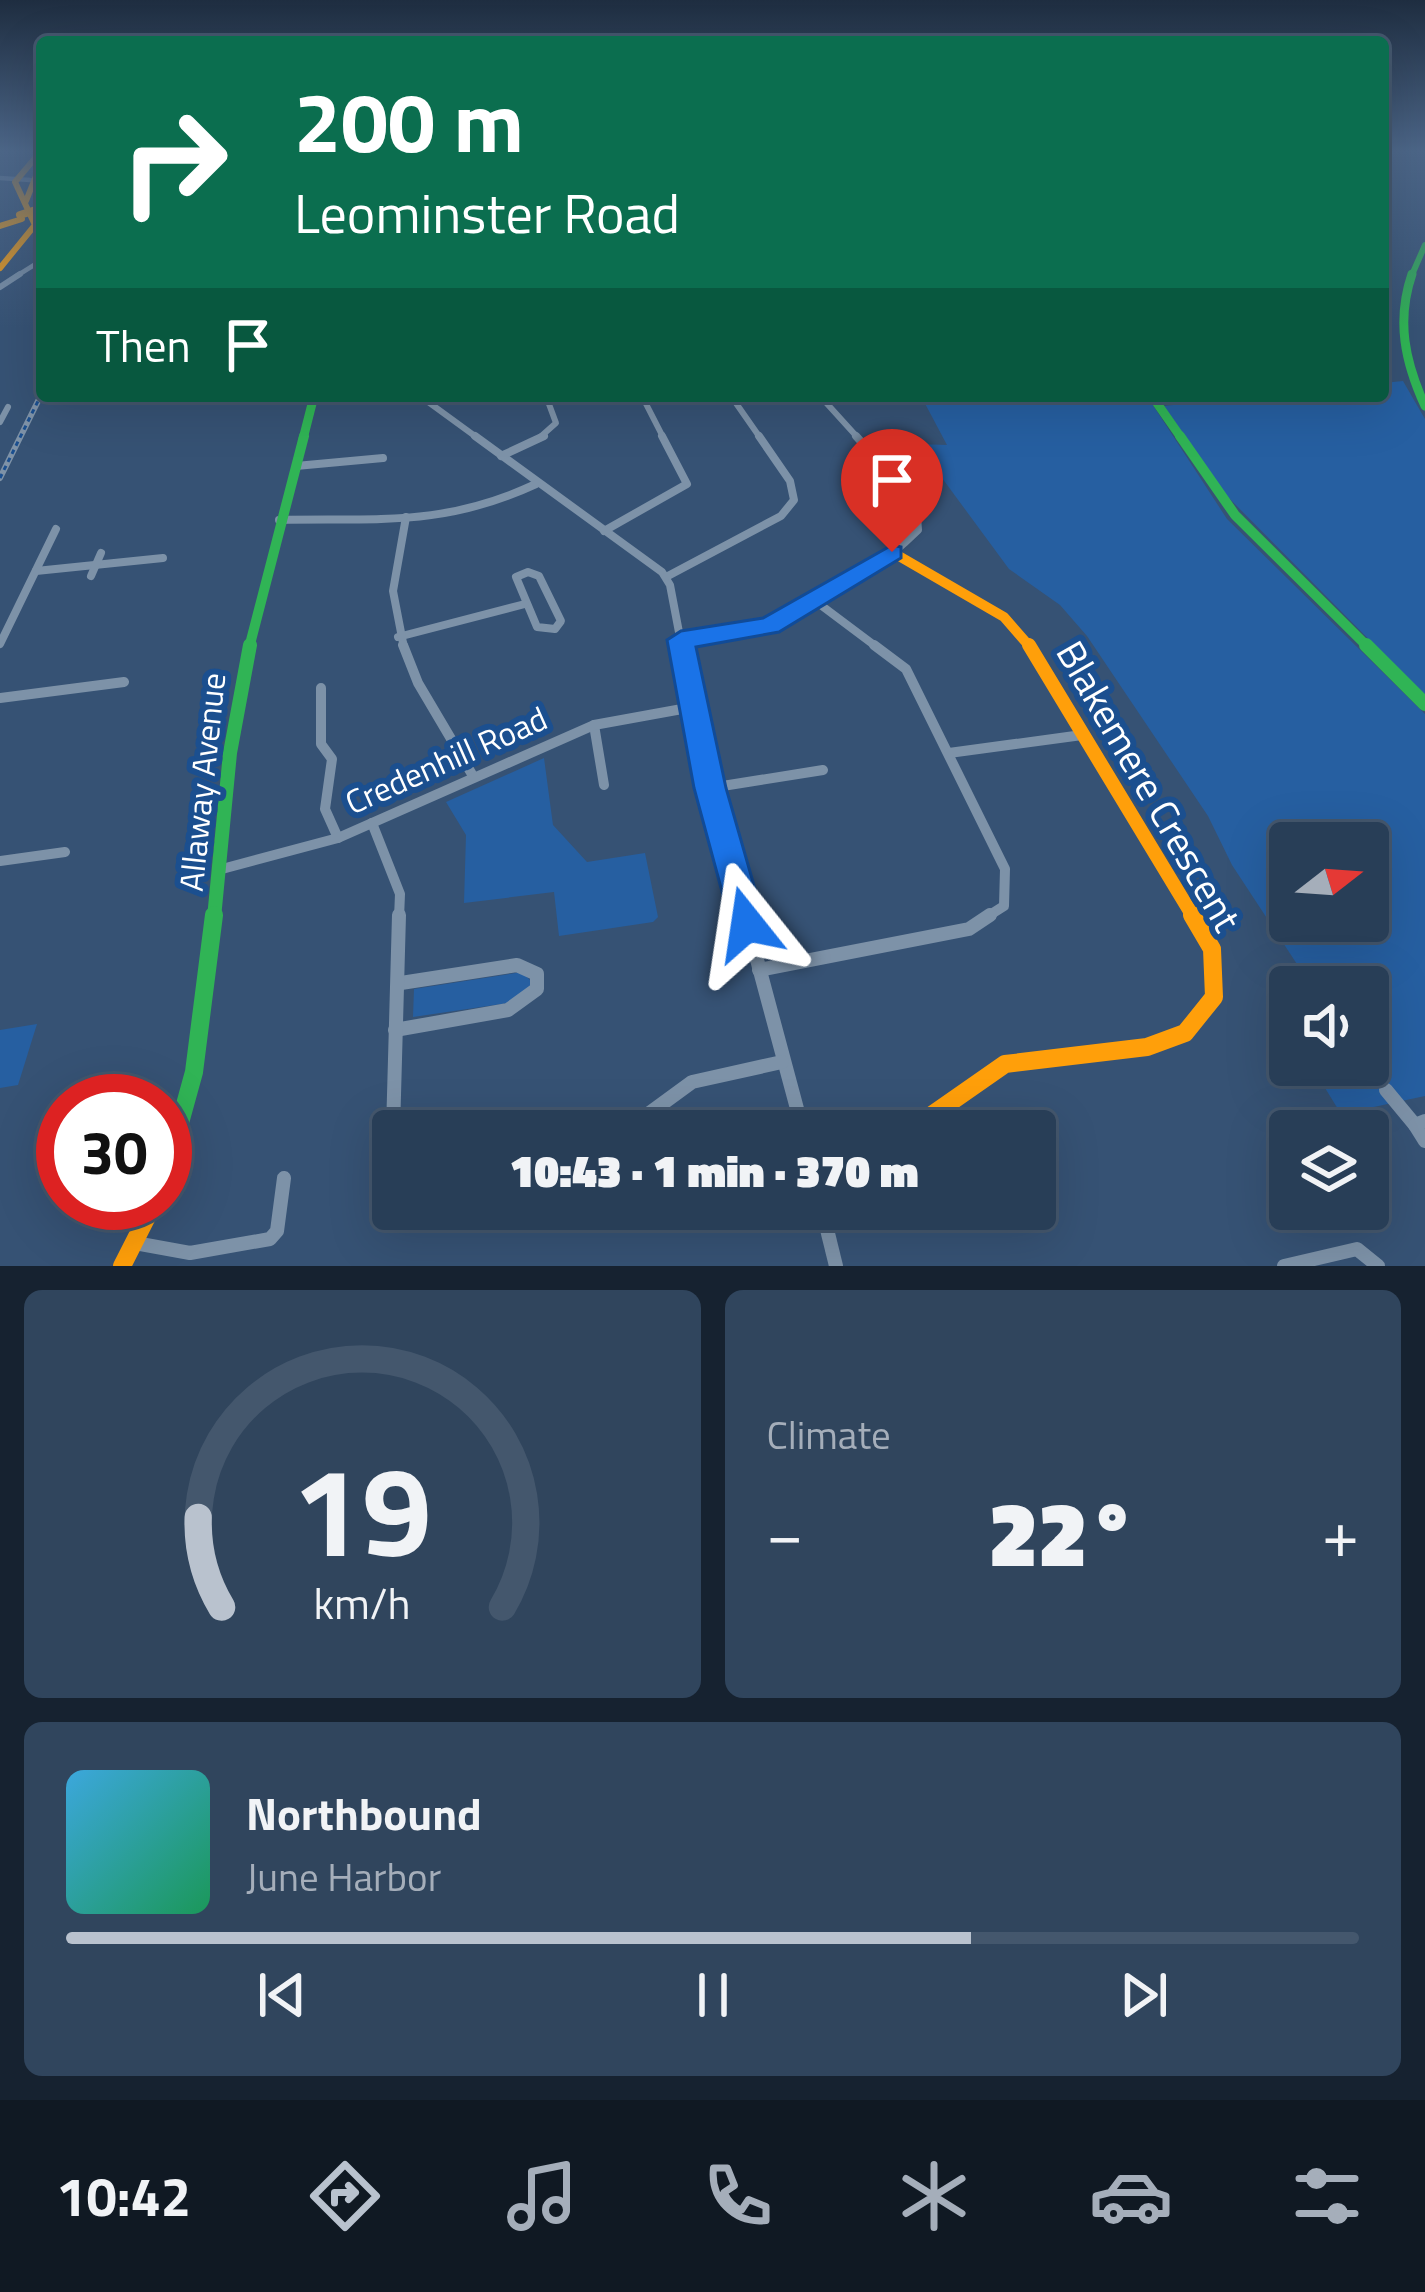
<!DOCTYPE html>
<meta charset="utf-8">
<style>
body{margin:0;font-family:"Titillium Web",sans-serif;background:#30455d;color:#f1f3f6;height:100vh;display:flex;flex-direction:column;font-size:45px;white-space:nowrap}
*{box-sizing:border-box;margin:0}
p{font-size:39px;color:#a5aeba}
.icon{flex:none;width:66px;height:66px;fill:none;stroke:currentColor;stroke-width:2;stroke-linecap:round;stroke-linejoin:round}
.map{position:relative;height:1266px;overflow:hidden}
.drawer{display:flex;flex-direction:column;gap:24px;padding:24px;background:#162230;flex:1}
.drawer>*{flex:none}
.guide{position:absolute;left:36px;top:36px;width:1353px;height:366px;border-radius:12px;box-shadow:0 12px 48px #0002,0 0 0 3px #44576d;background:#0b6e4f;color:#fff;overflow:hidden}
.needle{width:78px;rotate:73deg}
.controls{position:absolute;left:1269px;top:822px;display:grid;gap:24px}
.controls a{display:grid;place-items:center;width:120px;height:120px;border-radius:12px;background:#283e57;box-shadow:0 12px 48px #0002,0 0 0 3px #44576d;font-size:60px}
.speed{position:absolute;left:36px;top:1074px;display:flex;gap:24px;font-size:60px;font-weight:700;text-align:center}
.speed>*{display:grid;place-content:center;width:156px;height:156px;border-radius:50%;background:#283e57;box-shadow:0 12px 48px #0002,0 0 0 3px #44576d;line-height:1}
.speed .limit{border:18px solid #d22;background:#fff;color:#111}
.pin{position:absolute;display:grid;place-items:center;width:102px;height:102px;color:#fff;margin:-123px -51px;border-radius:50% 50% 50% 0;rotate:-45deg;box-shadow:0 0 12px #0007}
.pin .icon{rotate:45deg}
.me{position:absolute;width:132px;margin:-66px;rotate:345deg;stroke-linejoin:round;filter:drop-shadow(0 0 9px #0008)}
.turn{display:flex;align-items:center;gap:42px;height:252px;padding:0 60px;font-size:54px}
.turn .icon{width:156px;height:156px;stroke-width:2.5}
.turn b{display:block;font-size:84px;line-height:102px}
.then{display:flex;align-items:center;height:114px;padding:0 60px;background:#0003;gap:24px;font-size:45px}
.big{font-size:90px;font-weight:800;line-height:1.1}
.drawer .widget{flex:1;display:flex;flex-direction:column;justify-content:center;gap:18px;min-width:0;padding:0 42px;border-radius:18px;background:#30455d}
.drawer .dial{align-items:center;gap:0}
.dial svg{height:312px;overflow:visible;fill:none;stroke:#44576d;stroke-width:7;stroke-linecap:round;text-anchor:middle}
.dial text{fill:#f1f3f6;stroke:none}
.song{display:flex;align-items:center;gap:36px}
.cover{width:144px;height:144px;border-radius:18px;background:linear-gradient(135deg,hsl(200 70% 55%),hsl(150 70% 35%))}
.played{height:12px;border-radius:6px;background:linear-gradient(90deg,#b9c2ce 70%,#44576d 70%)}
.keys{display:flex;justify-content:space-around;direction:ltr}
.heat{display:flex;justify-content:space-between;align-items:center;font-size:66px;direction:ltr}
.drawer .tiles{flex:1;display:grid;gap:24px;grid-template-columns:1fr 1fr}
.widget:last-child{grid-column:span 2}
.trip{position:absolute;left:372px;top:1110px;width:684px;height:120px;border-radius:12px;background:#283e57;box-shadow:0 12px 48px #0002,0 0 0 3px #44576d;font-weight:800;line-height:120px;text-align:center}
.menu{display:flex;height:192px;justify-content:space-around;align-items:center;background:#101923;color:#a5aeba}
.menu .icon{width:84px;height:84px}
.menu .current{color:#b9c2ce}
.menu b{font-size:54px;color:#f1f3f6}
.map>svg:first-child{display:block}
</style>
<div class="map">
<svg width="1425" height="1266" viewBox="0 0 1425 1266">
<rect width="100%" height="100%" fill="#365274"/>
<g fill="#265fa1" fill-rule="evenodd">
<path d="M 1403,381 L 1425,419 L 1425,696 L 1222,491 L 1164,406 L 1254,396 L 1383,396 L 1383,383 Z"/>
<path d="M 921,396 L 1147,396 L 1227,519 L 1425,714 L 1425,1096 L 1341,1114 L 1311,1065 L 1368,1065 L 1368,987 L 1312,987 L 1232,865 L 1208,816 L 1087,636 L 1060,605 L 1009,569 L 917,444 L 947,445 ZM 1290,843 L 1368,843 L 1368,921 L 1290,921 Z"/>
<path d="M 544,758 L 553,825 L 587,862 L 645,853 L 658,917 L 653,922 L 559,936 L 554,892 L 464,903 L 466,835 L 446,802 Z"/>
<path d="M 522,972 L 535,985 L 521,1001 L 413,1017 L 414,989 Z"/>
<path d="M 37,1024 L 18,1085 L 0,1088 L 0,1030 Z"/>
</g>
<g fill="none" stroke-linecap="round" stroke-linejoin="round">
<g stroke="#7d92a8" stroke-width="4.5">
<path d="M 0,178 L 30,180"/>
<path d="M 15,277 L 42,260"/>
</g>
<g stroke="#7d92a8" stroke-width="6">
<path d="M 0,287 L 20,274"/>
<path d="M 420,396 L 479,439"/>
<path d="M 642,396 L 664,439"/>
<path d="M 731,396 L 761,439"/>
<path d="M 820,396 L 859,439"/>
<path d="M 313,399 L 347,396"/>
<path d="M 0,422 L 8,407"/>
<path d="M 538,439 L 556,423 L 546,396"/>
</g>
<g stroke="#7d92a8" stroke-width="8">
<path d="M 475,436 L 662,572 L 670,585 L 682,648"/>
<path d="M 501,456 L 544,436"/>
<path d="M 296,466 L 383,458"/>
<path d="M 279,520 C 379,518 443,527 536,484"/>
<path d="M 604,531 L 687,484 L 662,436"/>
<path d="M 36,571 L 163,558"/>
<path d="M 528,572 L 539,576 L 561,621 L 555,629 L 537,627 L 516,577 Z"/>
<path d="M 91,576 L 101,553"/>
<path d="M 666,577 L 781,516 L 794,500 L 790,481 L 759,436"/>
<path d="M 814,600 L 878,648"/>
<path d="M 398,637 L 525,604"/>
<path d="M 681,640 C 771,633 853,594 918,530 L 916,503 L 856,436"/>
<path d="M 0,644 L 56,529"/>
<path d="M 404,648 L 393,591 L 406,517"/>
</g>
<g stroke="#7d92a8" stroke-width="10">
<path d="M 403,645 L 418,683 L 473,776"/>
<path d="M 682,645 L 710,788 L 745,918"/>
<path d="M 874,645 L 906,669 L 1005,869 L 1004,906 L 985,918"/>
<path d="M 321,688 L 321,744 L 332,759 L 325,809 L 338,838"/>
<path d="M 0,698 L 124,682"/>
<path d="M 594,725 L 604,785"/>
<path d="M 949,753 L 1082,735"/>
<path d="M 710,788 L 823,770"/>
<path d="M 372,823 L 400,894 L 399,918"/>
<path d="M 0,861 L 65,852"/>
<path d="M 222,869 L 338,838 L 594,725 L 693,707"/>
</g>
<g stroke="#7d92a8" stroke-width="14">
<path d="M 745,915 L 803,1131"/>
<path d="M 759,970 L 969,929 L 990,915"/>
<path d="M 395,1030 L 508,1010 L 537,989 L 537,974 L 517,965 L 401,983"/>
<path d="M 1386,1090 L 1415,1125"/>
<path d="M 1425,1121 L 1415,1125 L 1425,1141"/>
<path d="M 393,1131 L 399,915"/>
<path d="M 625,1131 L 692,1082 L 782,1062"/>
<path d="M 822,1209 L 836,1266"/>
<path d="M 135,1243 L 190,1253 L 270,1239 L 277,1231 L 284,1178"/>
<path d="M 1284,1266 L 1357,1249 L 1378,1266"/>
</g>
<path stroke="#30b455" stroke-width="6" d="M 1411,277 L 1425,245"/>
<g stroke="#30b455" stroke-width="9">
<path d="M 1412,274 C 1396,321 1405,362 1425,406"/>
<path d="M 1152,396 L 1182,439"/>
<path d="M 303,439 L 314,396"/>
</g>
<g stroke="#30b455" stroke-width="10">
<path d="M 1180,436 L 1235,515 L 1369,648"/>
<path d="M 249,648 L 304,436"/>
</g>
<g stroke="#30b455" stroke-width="14">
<path d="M 1366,645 L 1425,704"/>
<path d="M 214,918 L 230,753 L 250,645"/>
</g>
<path stroke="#30b455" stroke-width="18" d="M 165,1177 L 194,1072 L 214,915"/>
<g stroke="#ff9f0a" stroke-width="6">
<path d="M 26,201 L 42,161"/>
<path d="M 0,226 L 22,219"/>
<path d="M 0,268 L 35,225 L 15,182 L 41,151"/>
</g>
<path stroke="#ff9f0a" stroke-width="10" d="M 892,552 L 1004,617 L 1031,648"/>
<path stroke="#ff9f0a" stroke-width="14" d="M 1029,645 L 1194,918"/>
<g stroke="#ff9f0a" stroke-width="18">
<path d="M 909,1131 L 1005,1064 L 1147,1047 L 1185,1033 L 1214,997 L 1212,949 L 1192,915"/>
<path d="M 122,1266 L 154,1203"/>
</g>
<g stroke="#7e92a7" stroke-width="6">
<path id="rail" d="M 0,478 L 42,393"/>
</g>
<use href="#rail" stroke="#1b4f8f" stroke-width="3" stroke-dasharray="4.5" stroke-linecap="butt"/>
<path stroke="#ff9f0a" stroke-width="8" d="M 20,215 L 42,208"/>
</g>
<linearGradient id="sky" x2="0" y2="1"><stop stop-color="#1e2d40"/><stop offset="0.46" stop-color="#4c6688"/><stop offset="1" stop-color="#4c6688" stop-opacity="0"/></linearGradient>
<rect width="1425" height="328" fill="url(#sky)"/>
<path fill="#1a73e8" stroke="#114b97" stroke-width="3" d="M 892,545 L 901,547 L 901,558 L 779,632 L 696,647 L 726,788 L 765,924 L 759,936 L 747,940 L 734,936 L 694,788 L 667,640 L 681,631 L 763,618 Z"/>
<g text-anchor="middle" stroke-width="12" stroke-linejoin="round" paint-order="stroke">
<g font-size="33" fill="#fff" stroke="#1b4f8f">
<text transform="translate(446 760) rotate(-24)" y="12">Credenhill Road</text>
<text transform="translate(202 782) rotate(-84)" y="12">Allaway Avenue</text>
</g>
<g font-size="39" fill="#fff" stroke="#1b4f8f">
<text transform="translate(1149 786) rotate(60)" y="14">Blakemere Crescent</text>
</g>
</g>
</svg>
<div class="controls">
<a><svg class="needle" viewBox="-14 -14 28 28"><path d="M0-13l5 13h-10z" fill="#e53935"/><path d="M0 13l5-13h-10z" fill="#a5aeba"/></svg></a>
<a><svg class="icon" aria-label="sound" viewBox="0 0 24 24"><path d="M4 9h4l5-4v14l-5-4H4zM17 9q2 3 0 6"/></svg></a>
<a><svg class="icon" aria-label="layers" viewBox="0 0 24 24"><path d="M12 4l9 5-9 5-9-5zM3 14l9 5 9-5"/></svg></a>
</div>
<div class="speed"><div class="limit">30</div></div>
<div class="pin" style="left:892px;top:552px;background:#d93025"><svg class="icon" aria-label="arrive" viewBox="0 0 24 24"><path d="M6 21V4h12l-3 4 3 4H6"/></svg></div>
<svg class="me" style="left:747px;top:924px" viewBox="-20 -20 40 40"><path d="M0-17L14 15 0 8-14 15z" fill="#1a73e8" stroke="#fff" stroke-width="4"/></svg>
<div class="trip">10:43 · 1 min · 370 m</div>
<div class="guide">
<div class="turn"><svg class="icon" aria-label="right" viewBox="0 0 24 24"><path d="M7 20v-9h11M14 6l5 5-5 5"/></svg><div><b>200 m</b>Leominster Road</div></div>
<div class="then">Then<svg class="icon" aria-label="arrive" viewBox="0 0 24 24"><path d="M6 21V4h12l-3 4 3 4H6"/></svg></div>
</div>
</div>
<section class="drawer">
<div class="tiles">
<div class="widget dial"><svg viewBox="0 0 100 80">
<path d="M14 69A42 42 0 1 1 86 69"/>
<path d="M14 69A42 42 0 0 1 8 46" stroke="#b9c2ce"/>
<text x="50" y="56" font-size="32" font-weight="700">19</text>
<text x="50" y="72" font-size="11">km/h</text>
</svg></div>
<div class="widget"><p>Climate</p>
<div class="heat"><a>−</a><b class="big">22°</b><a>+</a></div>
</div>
<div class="widget">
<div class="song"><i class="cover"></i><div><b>Northbound</b><p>June Harbor</p></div></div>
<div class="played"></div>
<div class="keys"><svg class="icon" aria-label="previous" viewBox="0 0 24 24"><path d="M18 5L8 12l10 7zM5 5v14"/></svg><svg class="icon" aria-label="pause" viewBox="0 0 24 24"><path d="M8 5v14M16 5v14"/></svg><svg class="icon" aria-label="next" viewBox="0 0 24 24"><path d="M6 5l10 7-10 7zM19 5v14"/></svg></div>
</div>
</div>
</section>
<nav class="menu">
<b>10:42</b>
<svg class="icon current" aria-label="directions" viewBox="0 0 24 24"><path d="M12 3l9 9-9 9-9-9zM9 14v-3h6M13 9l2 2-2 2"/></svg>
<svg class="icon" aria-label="music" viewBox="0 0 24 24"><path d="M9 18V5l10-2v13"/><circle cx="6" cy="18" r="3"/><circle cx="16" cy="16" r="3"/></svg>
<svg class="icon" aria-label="phone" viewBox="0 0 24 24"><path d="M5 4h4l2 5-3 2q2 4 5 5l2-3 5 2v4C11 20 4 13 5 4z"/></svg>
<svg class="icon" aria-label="climate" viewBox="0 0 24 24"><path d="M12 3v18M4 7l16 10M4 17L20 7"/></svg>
<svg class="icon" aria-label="car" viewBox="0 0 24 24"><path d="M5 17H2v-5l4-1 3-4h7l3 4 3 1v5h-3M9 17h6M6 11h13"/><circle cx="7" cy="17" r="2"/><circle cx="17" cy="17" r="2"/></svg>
<svg class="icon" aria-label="filters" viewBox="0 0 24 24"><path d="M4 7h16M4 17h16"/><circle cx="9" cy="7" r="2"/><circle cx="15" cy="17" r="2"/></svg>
</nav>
